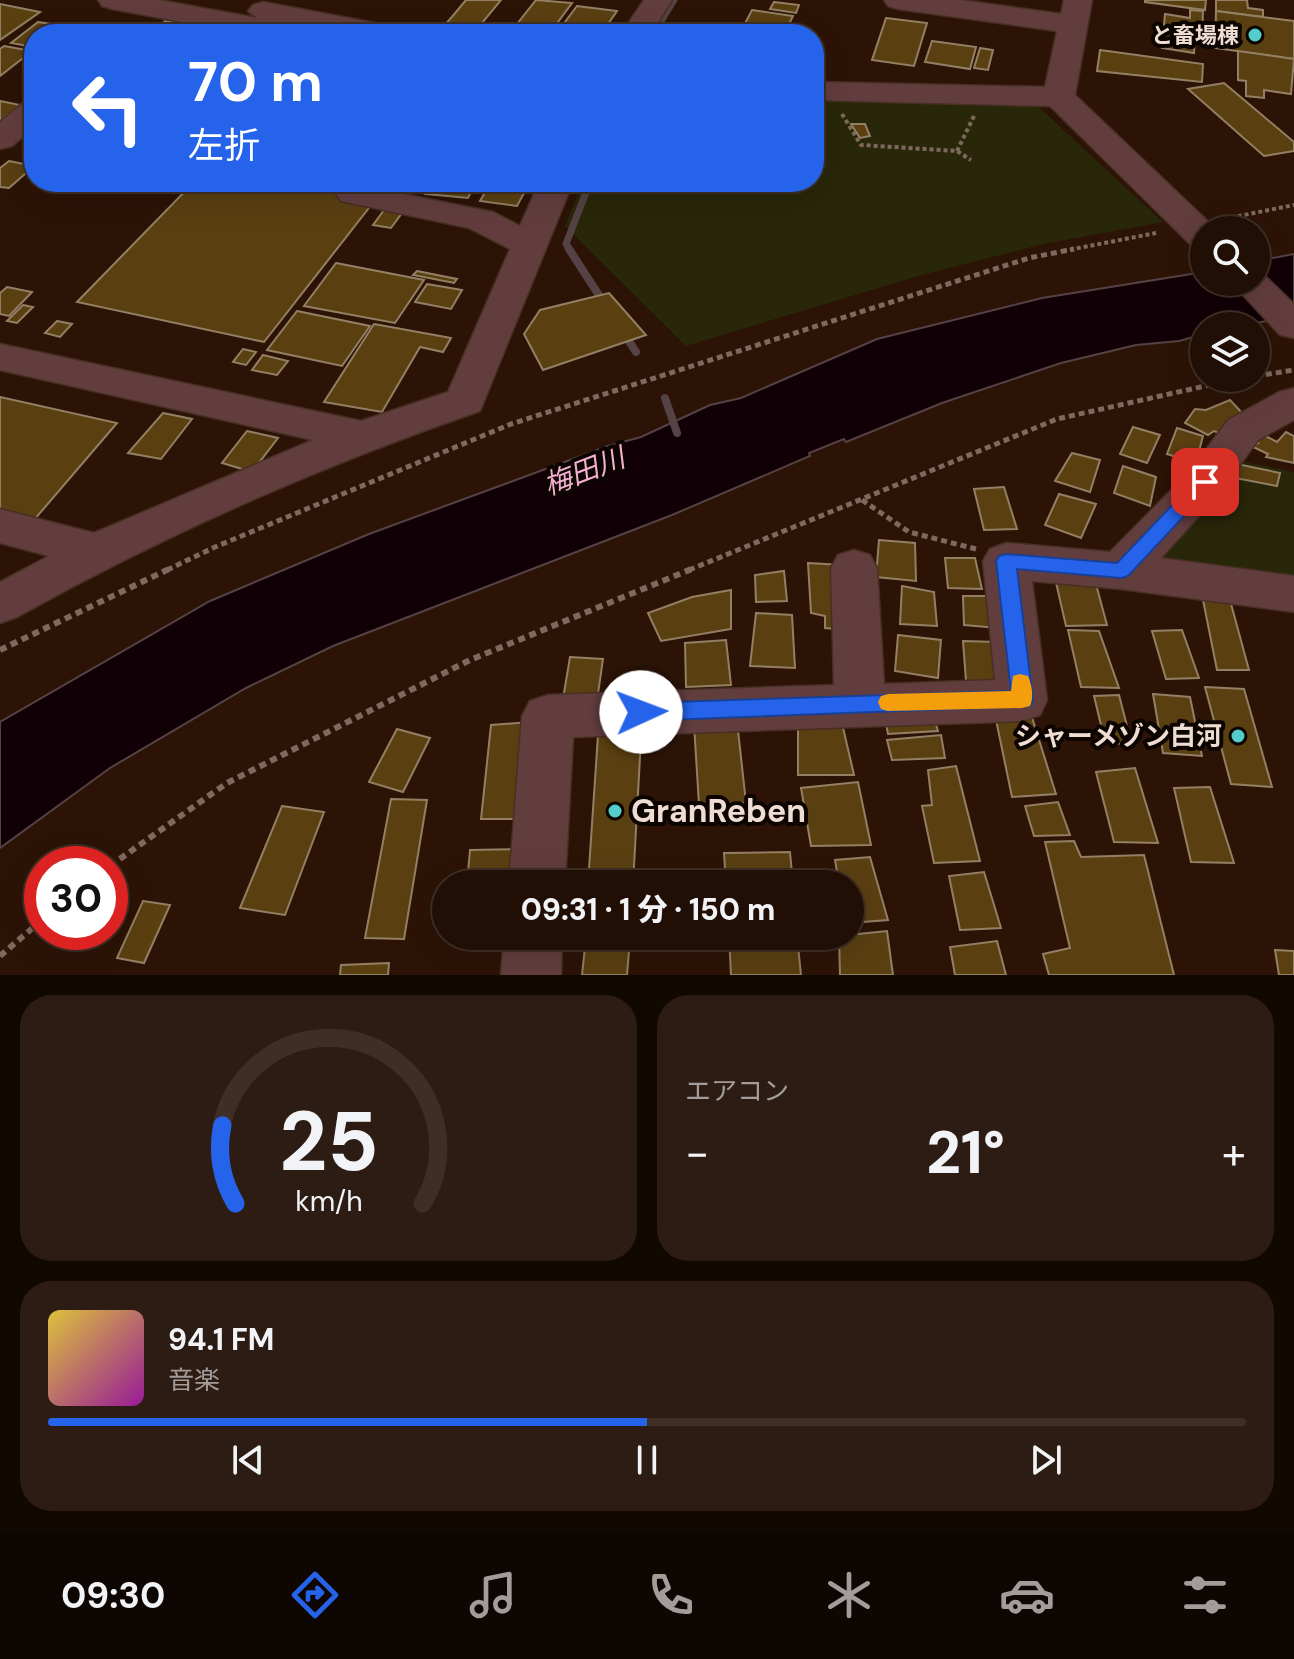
<!DOCTYPE html>
<html lang="ja">
<meta charset="utf-8">
<style>
body{margin:0;font-family:"DM Sans","Noto Sans JP",sans-serif;background:#2d1c13;color:#f1f3f6;height:100vh;display:flex;flex-direction:column;font-size:30px;white-space:nowrap}
*{box-sizing:border-box;margin:0}
p{font-size:26px;color:#a29c9a}
.icon{flex:none;width:44px;height:44px;fill:none;stroke:currentColor;stroke-width:2;stroke-linecap:round;stroke-linejoin:round}
.map{position:relative;height:975px;overflow:hidden}
.drawer{display:flex;flex-direction:column;gap:20px;padding:20px;background:#120802;flex:1}
.drawer>*{flex:none}
.guide{position:absolute;left:24px;top:24px;width:800px;height:168px;border-radius:32px;box-shadow:0 8px 32px #0002,0 0 0 2px #3e2e26;background:#2563eb;color:#fff;overflow:hidden}
.tools{position:absolute;left:1190px;top:216px;display:grid;gap:16px}
.tools a{display:grid;place-items:center;width:80px;height:80px;border-radius:50%;background:#210e04;box-shadow:0 8px 32px #0002,0 0 0 2px #3e2e26;font-size:40px}
.speed{position:absolute;left:24px;top:846px;display:flex;gap:16px;font-size:40px;font-weight:700;text-align:center}
.speed>*{display:grid;place-content:center;width:104px;height:104px;border-radius:50%;background:#210e04;box-shadow:0 8px 32px #0002,0 0 0 2px #3e2e26;line-height:1}
.speed .limit{border:12px solid #d22;background:#fff;color:#111}
.pin{position:absolute;display:grid;place-items:center;width:68px;height:68px;color:#fff;margin:-34px;border-radius:16px;box-shadow:0 4px 12px #0006}
.me{position:absolute;width:88px;margin:-44px;rotate:88deg;stroke-linejoin:round;filter:drop-shadow(0 0 6px #0008)}
.turn{display:flex;align-items:center;gap:28px;height:168px;padding:0 32px;font-size:36px}
.turn .icon{width:104px;height:104px;stroke-width:2.5}
.turn b{display:block;font-size:56px;line-height:68px}
.big{font-size:60px;font-weight:800;line-height:1.1}
.drawer .widget{flex:1;display:flex;flex-direction:column;justify-content:center;gap:12px;min-width:0;padding:0 28px;border-radius:32px;background:#2d1c13}
.drawer .dial{align-items:center;gap:0}
.dial svg{height:208px;overflow:visible;fill:none;stroke:#3e2e26;stroke-width:7;stroke-linecap:round;text-anchor:middle}
.dial text{fill:#f1f3f6;stroke:none}
.song{display:flex;align-items:center;gap:24px}
.cover{width:96px;height:96px;border-radius:12px;background:linear-gradient(135deg,hsl(50 70% 55%),hsl(300 70% 35%))}
.played{height:8px;border-radius:4px;background:linear-gradient(90deg,#2563eb 50%,#3e2e26 50%)}
.keys{display:flex;justify-content:space-around;direction:ltr}
.heat{display:flex;justify-content:space-between;align-items:center;font-size:44px;direction:ltr}
.drawer .tiles{flex:1;display:grid;gap:20px;grid-template-columns:1fr 1fr}
.widget:last-child{grid-column:span 2}
.trip{position:absolute;left:432px;top:870px;width:432px;height:80px;border-radius:40px;background:#210e04;box-shadow:0 8px 32px #0002,0 0 0 2px #3e2e26;font-weight:800;line-height:80px;text-align:center}
.dock{display:flex;height:128px;justify-content:space-around;align-items:center;background:#0d0602;color:#a29c9a}
.dock .icon{width:56px;height:56px}
.dock .selected{color:#2563eb}
.dock b{font-size:36px;color:#f1f3f6}
.map>svg:first-child{display:block}
</style>
<div class="map">
<svg width="1294" height="975" viewBox="0 0 1294 975">
<rect width="100%" height="100%" fill="#2c1306"/>
<g fill="#292709">
<path d="M 814,99 L 1031,100 L 1163,222 L 1043,244 L 918,276 L 686,346 L 565,226 L 583,182 L 814,182 Z"/>
<path d="M 1229,459 L 1294,472 L 1294,585 L 1144,564 Z"/>
</g>
<path fill="#120007" stroke="#544244" stroke-width="2" d="M 1294,254 L 1294,316 L 1239,326 L 1204,326 L 1204,334 L 1179,341 L 1136,345 L 1061,363 L 942,403 L 846,442 L 844,439 L 809,453 L 810,456 L 672,515 L 333,646 L 246,688 L 110,768 L 0,848 L 0,722 L 210,601 L 369,534 L 608,446 L 641,437 L 710,405 L 741,398 L 877,339 L 1042,298 L 1204,272 L 1204,282 L 1256,282 L 1256,261 Z"/>
<g fill="none" stroke-linecap="round" stroke-linejoin="round">
<g stroke="#544244" stroke-width="7">
<path d="M 653,34 L 674,0"/>
<path d="M 571,251 L 566,244 L 590,182"/>
</g>
<g stroke="#544244" stroke-width="8">
<path d="M 569,249 L 604,303"/>
<path d="M 623,332 L 636,352"/>
<path d="M 665,398 L 677,433"/>
</g>
</g>
<g fill="#5a3f11" stroke="#938064" stroke-width="2">
<path d="M 466,0 L 501,0 L 473,34 L 440,31 Z"/>
<path d="M 536,0 L 572,3 L 549,34 L 509,34 Z"/>
<path d="M 1145,0 L 1206,0 L 1205,10 L 1145,2 Z"/>
<path d="M 1216,0 L 1247,0 L 1248,8 L 1263,10 L 1263,17 L 1216,11 Z"/>
<path d="M 774,2 L 799,5 L 796,13 L 770,9 Z"/>
<path d="M 0,4 L 40,12 L 0,40 Z"/>
<path d="M 577,6 L 617,11 L 601,34 L 556,34 Z"/>
<path d="M 752,10 L 793,16 L 784,34 L 740,33 Z"/>
<path d="M 1190,10 L 1203,11 L 1202,37 L 1195,36 L 1194,53 L 1162,48 L 1165,14 L 1190,18 Z"/>
<path d="M 1216,11 L 1294,21 L 1294,59 L 1215,48 Z"/>
<path d="M 886,18 L 927,23 L 914,66 L 872,60 Z"/>
<path d="M 165,21 L 189,25 L 179,34 L 150,34 Z"/>
<path d="M 38,22 L 65,26 L 55,34 L 34,34 L 34,47 L 11,43 Z"/>
<path d="M 932,41 L 976,47 L 970,69 L 925,62 Z"/>
<path d="M 4,46 L 32,51 L 0,76 L 0,49 Z"/>
<path d="M 980,48 L 993,50 L 988,70 L 974,68 Z"/>
<path d="M 1100,50 L 1203,64 L 1202,82 L 1097,71 Z"/>
<path d="M 1238,51 L 1294,59 L 1291,94 L 1264,90 L 1264,98 L 1246,96 L 1246,81 L 1238,80 Z"/>
<path d="M 1224,83 L 1294,142 L 1294,151 L 1264,156 L 1188,89 Z"/>
<path d="M 0,101 L 20,105 L 0,121 Z"/>
<path d="M 851,124 L 865,124 L 870,136 L 860,138 Z"/>
<path d="M 9,161 L 34,166 L 9,188 L 0,187 L 0,168 Z"/>
<path d="M 194,182 L 340,182 L 383,190 L 264,342 L 77,302 Z"/>
<path d="M 431,182 L 476,182 L 468,198 L 425,194 Z"/>
<path d="M 491,182 L 530,182 L 517,206 L 480,201 Z"/>
<path d="M 384,210 L 402,213 L 391,228 L 373,225 Z"/>
<path d="M 336,263 L 424,280 L 395,323 L 304,306 Z"/>
<path d="M 417,271 L 457,279 L 454,283 L 413,275 Z"/>
<path d="M 427,284 L 462,290 L 451,309 L 415,302 Z"/>
<path d="M 7,287 L 32,292 L 9,316 L 0,314 L 0,293 Z"/>
<path d="M 609,293 L 646,335 L 543,370 L 524,334 L 540,310 Z"/>
<path d="M 23,305 L 33,307 L 17,323 L 7,321 Z"/>
<path d="M 297,311 L 370,326 L 342,366 L 267,350 Z"/>
<path d="M 57,321 L 72,324 L 60,337 L 45,333 Z"/>
<path d="M 374,324 L 451,338 L 443,352 L 420,347 L 382,412 L 324,402 Z"/>
<path d="M 243,349 L 256,352 L 246,365 L 233,362 Z"/>
<path d="M 263,355 L 288,361 L 277,375 L 252,370 Z"/>
<path d="M 0,397 L 117,423 L 34,520 L 0,512 Z"/>
<path d="M 1230,400 L 1245,416 L 1230,437 L 1214,431 L 1208,435 L 1185,423 L 1195,409 L 1206,410 Z"/>
<path d="M 163,413 L 192,419 L 161,459 L 128,453 Z"/>
<path d="M 1133,427 L 1160,435 L 1147,463 L 1120,454 Z"/>
<path d="M 1177,428 L 1203,436 L 1196,463 L 1167,454 Z"/>
<path d="M 1254,430 L 1277,442 L 1286,432 L 1294,436 L 1294,463 L 1266,457 L 1268,454 L 1251,446 L 1258,443 L 1248,436 Z"/>
<path d="M 247,431 L 278,438 L 252,472 L 222,463 Z"/>
<path d="M 1072,453 L 1100,460 L 1090,492 L 1055,481 Z"/>
<path d="M 1237,464 L 1280,473 L 1277,486 L 1235,478 Z"/>
<path d="M 1123,466 L 1156,477 L 1150,506 L 1114,493 Z"/>
<path d="M 1004,487 L 1017,529 L 984,530 L 974,489 Z"/>
<path d="M 1059,494 L 1096,504 L 1081,538 L 1045,525 Z"/>
<path d="M 879,540 L 915,543 L 916,581 L 876,577 Z"/>
<path d="M 945,558 L 975,558 L 982,589 L 948,588 Z"/>
<path d="M 808,563 L 843,565 L 846,630 L 825,628 L 825,616 L 811,613 Z"/>
<path d="M 784,571 L 787,601 L 756,602 L 755,575 Z"/>
<path d="M 1093,573 L 1107,625 L 1066,626 L 1054,574 Z"/>
<path d="M 902,586 L 934,592 L 937,626 L 900,624 Z"/>
<path d="M 731,590 L 731,629 L 661,641 L 648,613 L 692,597 Z"/>
<path d="M 1202,595 L 1230,600 L 1249,670 L 1217,670 Z"/>
<path d="M 963,596 L 993,596 L 998,628 L 964,625 Z"/>
<path d="M 756,613 L 792,615 L 795,668 L 750,666 Z"/>
<path d="M 1068,630 L 1099,631 L 1119,688 L 1081,687 Z"/>
<path d="M 1182,630 L 1199,678 L 1166,679 L 1152,631 Z"/>
<path d="M 898,635 L 941,640 L 938,678 L 895,671 Z"/>
<path d="M 726,640 L 731,685 L 686,687 L 685,643 Z"/>
<path d="M 963,641 L 998,642 L 1001,684 L 966,681 Z"/>
<path d="M 570,657 L 603,659 L 597,701 L 563,699 Z"/>
<path d="M 1205,687 L 1244,689 L 1272,787 L 1231,784 Z"/>
<path d="M 1153,694 L 1190,697 L 1202,756 L 1163,753 Z"/>
<path d="M 1119,695 L 1132,745 L 1105,742 L 1094,696 Z"/>
<path d="M 932,711 L 938,731 L 888,734 L 884,713 Z"/>
<path d="M 1030,711 L 1056,794 L 1012,797 L 995,715 Z"/>
<path d="M 841,719 L 854,775 L 798,775 L 798,724 Z"/>
<path d="M 737,721 L 746,803 L 699,805 L 694,724 Z"/>
<path d="M 530,722 L 522,819 L 481,819 L 491,725 Z"/>
<path d="M 397,729 L 430,738 L 403,792 L 369,782 Z"/>
<path d="M 598,735 L 641,739 L 633,884 L 588,884 Z"/>
<path d="M 941,735 L 945,758 L 892,760 L 887,740 Z"/>
<path d="M 956,766 L 980,861 L 934,863 L 922,806 L 932,805 L 928,770 Z"/>
<path d="M 1135,768 L 1158,843 L 1114,842 L 1096,772 Z"/>
<path d="M 858,782 L 871,845 L 811,846 L 801,788 Z"/>
<path d="M 1210,787 L 1234,863 L 1191,862 L 1174,788 Z"/>
<path d="M 391,799 L 427,800 L 404,939 L 365,938 Z"/>
<path d="M 1058,802 L 1070,835 L 1034,836 L 1025,806 Z"/>
<path d="M 282,806 L 324,812 L 285,915 L 240,908 Z"/>
<path d="M 1074,841 L 1081,857 L 1144,855 L 1174,975 L 1049,975 L 1043,954 L 1070,948 L 1045,842 Z"/>
<path d="M 521,849 L 518,884 L 467,884 L 470,850 Z"/>
<path d="M 790,852 L 793,884 L 726,884 L 724,853 Z"/>
<path d="M 870,857 L 888,920 L 850,923 L 850,884 L 839,884 L 835,860 Z"/>
<path d="M 984,872 L 1001,928 L 960,930 L 949,876 Z"/>
<path d="M 143,901 L 170,905 L 144,963 L 117,958 Z"/>
<path d="M 887,931 L 893,975 L 840,975 L 839,936 Z"/>
<path d="M 729,936 L 797,936 L 801,975 L 731,975 Z"/>
<path d="M 586,938 L 630,939 L 627,975 L 582,975 Z"/>
<path d="M 997,941 L 1006,975 L 955,975 L 950,947 Z"/>
<path d="M 1275,950 L 1294,951 L 1294,975 L 1279,975 Z"/>
<path d="M 389,963 L 388,975 L 340,975 L 341,965 Z"/>
</g>
<g fill="none" stroke-linecap="round" stroke-linejoin="round">
<g stroke="#472f23" stroke-width="3">
<g id="minor">
<path d="M 98,0 L 159,0 L 257,18 L 248,11 L 253,5 L 263,2 L 386,25 L 397,28 L 401,34 L 339,34 L 302,27 L 309,34 L 247,34 L 112,9 L 102,6 Z"/>
<path d="M 644,0 L 672,0 L 651,34 L 621,34 Z"/>
<path d="M 884,0 L 961,0 L 1061,14 L 1064,0 L 1092,0 L 1075,95 L 1217,230 L 1204,230 L 1204,248 L 1191,245 L 1050,106 L 814,100 L 814,82 L 1045,87 L 1057,31 L 898,9 L 888,6 Z"/>
<path d="M 34,100 L 34,127 L 12,146 L 0,149 L 0,122 L 23,103 Z"/>
<path d="M 539,182 L 573,182 L 480,411 C 320,466 164,535 17,617 L 0,623 L 0,582 L 49,556 L 0,543 L 0,509 L 94,533 L 313,440 L 0,370 L 0,344 L 361,421 L 448,392 L 510,249 L 469,228 L 341,201 L 336,194 L 341,187 L 353,184 L 493,212 L 520,226 Z"/>
<path d="M 1256,272 L 1263,274 L 1294,304 L 1294,338 L 1280,335 L 1231,282 L 1256,282 Z"/>
<path d="M 1294,388 L 1294,420 L 1258,440 L 1220,493 L 1161,558 L 1294,576 L 1294,612 L 1121,589 L 1032,581 L 1047,700 L 1040,715 L 1022,721 L 573,737 L 565,884 L 509,884 L 522,716 L 530,701 L 548,695 L 834,685 L 831,568 L 838,555 L 854,550 L 870,555 L 877,568 L 884,684 L 995,680 L 983,561 L 990,549 L 1006,543 L 1110,552 L 1190,471 L 1228,420 L 1279,392 Z"/>
<path d="M 504,936 L 562,936 L 561,975 L 501,975 Z"/>
</g>
</g>
<g stroke="#7f695e" stroke-width="4" stroke-dasharray="4 3" stroke-linecap="butt">
<path d="M 842,114 L 861,145 L 957,151 L 971,160"/>
<path d="M 957,151 L 974,116"/>
<path d="M 1224,219 L 1294,205"/>
<path d="M 1063,251 L 1156,233"/>
</g>
<g stroke="#7f695e" stroke-width="5" stroke-dasharray="6 4" stroke-linecap="butt">
<path d="M 1256,376 L 1294,370"/>
<path d="M 862,500 L 909,532 L 976,549"/>
<path d="M 167,570 L 215,547 L 511,424 L 1029,258 L 1074,249"/>
<path d="M 689,570 L 1057,419 L 1241,378"/>
</g>
<g stroke="#7f695e" stroke-width="6" stroke-dasharray="7 5" stroke-linecap="butt">
<path d="M 0,650 L 171,568"/>
<path d="M 110,866 L 227,783 L 470,660 L 694,568"/>
<path d="M 0,956 L 42,920"/>
</g>
<use href="#minor" fill="#623d3e" fill-rule="evenodd"/>
</g>
<path fill="#2563eb" stroke="#184099" stroke-width="2" d="M 1205,475 L 1214,482 L 1212,486 L 1128,576 L 1121,578 L 1017,569 L 1033,700 L 1030,706 L 641,721 L 634,718 L 631,712 L 634,706 L 641,703 L 1011,691 L 996,561 L 999,556 L 1006,554 L 1117,563 L 1199,477 Z"/>
<path fill="#f59e0b" d="M 1020,674 L 1028,676 C 1032,685 1034,697 1030,706 L 1022,708 L 888,711 L 881,709 L 878,702 L 881,696 L 888,694 L 1011,691 L 1013,676 Z"/>
<g fill="#52cdcc" stroke="#0c0401" stroke-width="3">
<circle cx="1255" cy="35" r="8"/>
<circle cx="1238" cy="736" r="8"/>
<circle cx="615" cy="811" r="8"/>
</g>
<g text-anchor="middle" stroke-width="8" stroke-linejoin="round" paint-order="stroke">
<g font-size="22" font-weight="bold" fill="#efddd4" stroke="#0c0401" text-anchor="end">
<text x="1239" y="43">と畜場棟</text>
</g>
<g font-size="26" font-weight="bold" fill="#efddd4" stroke="#0c0401" text-anchor="end">
<text x="1222" y="745">シャーメゾン白河</text>
</g>
<g font-size="28" font-style="italic" fill="#f3afd0" stroke="#0c0401">
<text transform="translate(584 471) rotate(-21)" y="10">梅田川</text>
</g>
<g font-size="32" font-weight="bold" fill="#efddd4" stroke="#0c0401" text-anchor="start">
<text x="631" y="822">GranReben</text>
</g>
</g>
</svg>
<div class="tools">
<a><svg class="icon" aria-label="search" viewBox="0 0 24 24"><circle cx="10" cy="10" r="6"/><path d="M15 15l6 6"/></svg></a>
<a><svg class="icon" aria-label="layers" viewBox="0 0 24 24"><path d="M12 4l9 5-9 5-9-5zM3 14l9 5 9-5"/></svg></a>
</div>
<div class="speed"><div class="limit">30</div></div>
<div class="pin" style="left:1205px;top:482px;background:#d93025"><svg class="icon" aria-label="arrive" viewBox="0 0 24 24"><path d="M6 21V4h12l-3 4 3 4H6"/></svg></div>
<svg class="me" style="left:641px;top:712px" viewBox="-20 -20 40 40"><circle r="19" fill="#fff"/><path d="M0-13L10 11 0 6-10 11z" fill="#2563eb"/></svg>
<div class="trip">09:31 · 1 分 · 150 m</div>
<div class="guide">
<div class="turn"><svg class="icon" aria-label="left" viewBox="0 0 24 24"><path d="M17 20v-9H6M10 6l-5 5 5 5"/></svg><div><b>70 m</b>左折</div></div>
</div>
</div>
<section class="drawer">
<div class="tiles">
<div class="widget dial"><svg viewBox="0 0 100 80">
<path d="M14 69A42 42 0 1 1 86 69"/>
<path d="M14 69A42 42 0 0 1 9 39" stroke="#2563eb"/>
<text x="50" y="56" font-size="32" font-weight="700">25</text>
<text x="50" y="72" font-size="11">km/h</text>
</svg></div>
<div class="widget"><p>エアコン</p>
<div class="heat"><a>−</a><b class="big">21°</b><a>+</a></div>
</div>
<div class="widget">
<div class="song"><i class="cover"></i><div><b>94.1 FM</b><p>音楽</p></div></div>
<div class="played"></div>
<div class="keys"><svg class="icon" aria-label="previous" viewBox="0 0 24 24"><path d="M18 5L8 12l10 7zM5 5v14"/></svg><svg class="icon" aria-label="pause" viewBox="0 0 24 24"><path d="M8 5v14M16 5v14"/></svg><svg class="icon" aria-label="next" viewBox="0 0 24 24"><path d="M6 5l10 7-10 7zM19 5v14"/></svg></div>
</div>
</div>
</section>
<nav class="dock">
<b>09:30</b>
<svg class="icon selected" aria-label="directions" viewBox="0 0 24 24"><path d="M12 3l9 9-9 9-9-9zM9 14v-3h6M13 9l2 2-2 2"/></svg>
<svg class="icon" aria-label="music" viewBox="0 0 24 24"><path d="M9 18V5l10-2v13"/><circle cx="6" cy="18" r="3"/><circle cx="16" cy="16" r="3"/></svg>
<svg class="icon" aria-label="phone" viewBox="0 0 24 24"><path d="M5 4h4l2 5-3 2q2 4 5 5l2-3 5 2v4C11 20 4 13 5 4z"/></svg>
<svg class="icon" aria-label="climate" viewBox="0 0 24 24"><path d="M12 3v18M4 7l16 10M4 17L20 7"/></svg>
<svg class="icon" aria-label="car" viewBox="0 0 24 24"><path d="M5 17H2v-5l4-1 3-4h7l3 4 3 1v5h-3M9 17h6M6 11h13"/><circle cx="7" cy="17" r="2"/><circle cx="17" cy="17" r="2"/></svg>
<svg class="icon" aria-label="filters" viewBox="0 0 24 24"><path d="M4 7h16M4 17h16"/><circle cx="9" cy="7" r="2"/><circle cx="15" cy="17" r="2"/></svg>
</nav>
